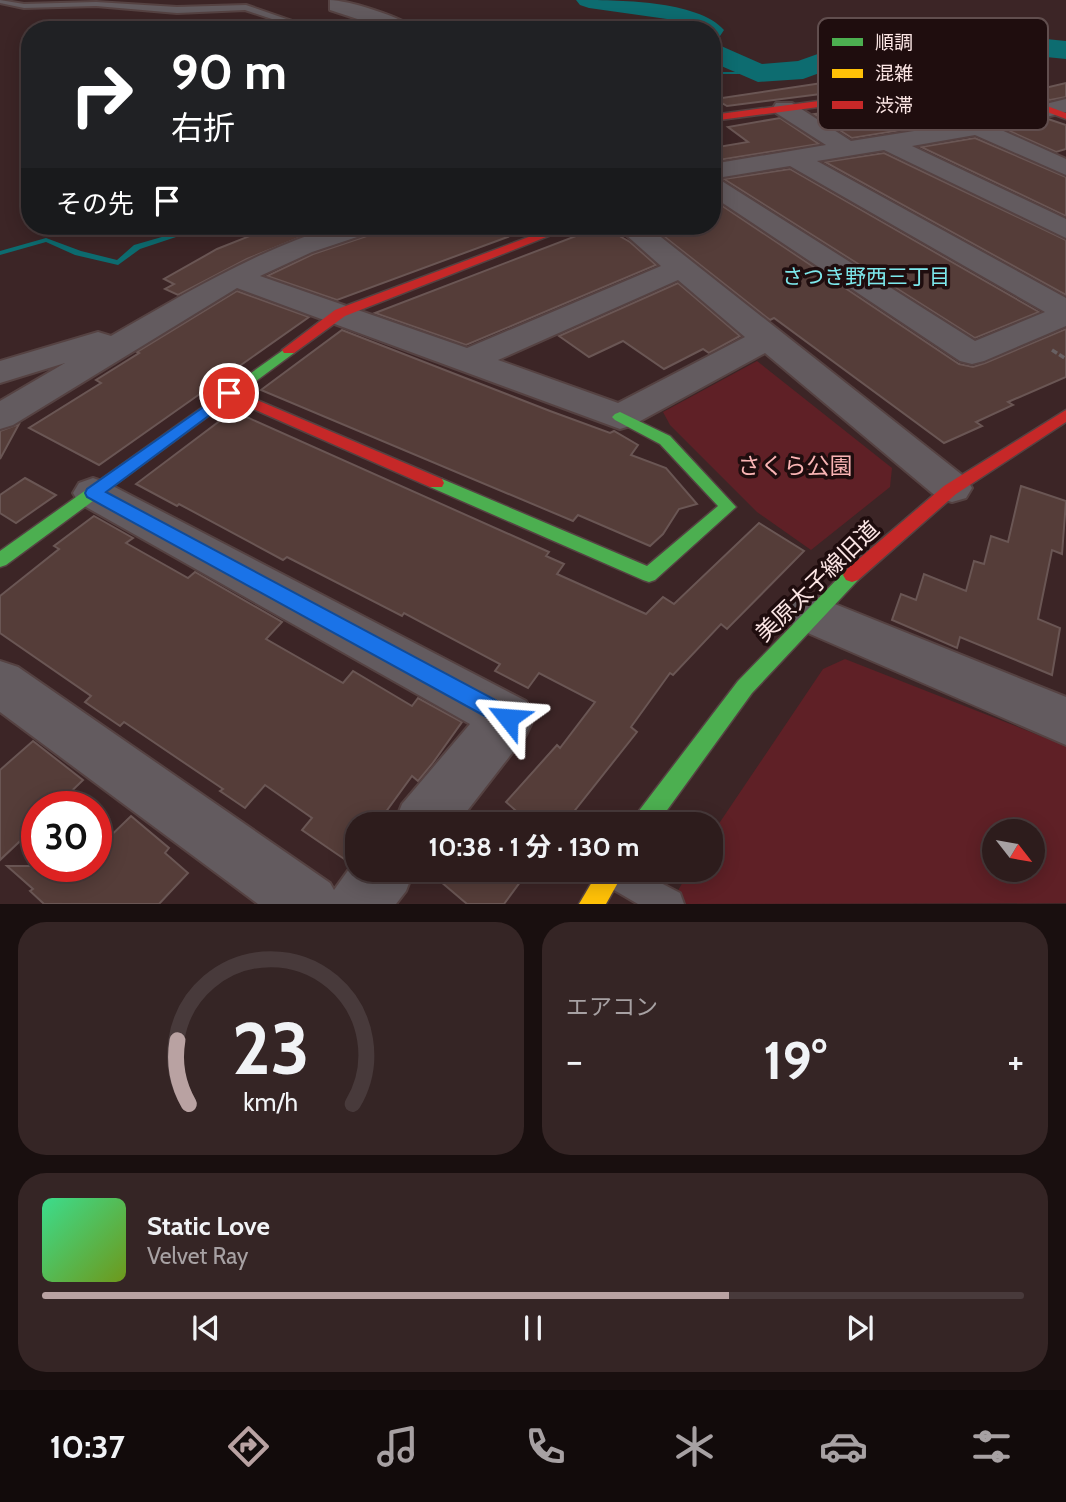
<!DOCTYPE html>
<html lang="ja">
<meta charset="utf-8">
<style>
body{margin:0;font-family:Cabin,"Noto Sans JP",sans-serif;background:#352525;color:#f1f3f6;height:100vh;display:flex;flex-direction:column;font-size:26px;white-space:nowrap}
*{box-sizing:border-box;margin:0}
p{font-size:23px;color:#a7a1a3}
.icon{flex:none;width:38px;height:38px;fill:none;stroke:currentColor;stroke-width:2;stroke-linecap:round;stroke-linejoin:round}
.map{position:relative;height:904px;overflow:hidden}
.sheet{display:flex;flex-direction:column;gap:18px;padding:18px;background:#190f0f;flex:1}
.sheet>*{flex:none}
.top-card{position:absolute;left:21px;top:21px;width:700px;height:214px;border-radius:28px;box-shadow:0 4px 18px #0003,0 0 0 2px #483a3b;background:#202124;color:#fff;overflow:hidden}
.needle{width:46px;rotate:121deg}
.tools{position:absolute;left:982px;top:819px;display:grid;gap:14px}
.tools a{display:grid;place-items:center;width:63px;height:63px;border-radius:50%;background:#2d1c1c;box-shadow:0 4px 18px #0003,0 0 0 2px #483a3b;font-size:35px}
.speed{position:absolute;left:21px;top:791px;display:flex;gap:14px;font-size:35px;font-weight:700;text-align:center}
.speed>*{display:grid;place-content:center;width:91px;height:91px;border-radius:50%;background:#2d1c1c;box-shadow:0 4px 18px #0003,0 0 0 2px #483a3b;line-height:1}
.speed .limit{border:10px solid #d22;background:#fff;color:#111}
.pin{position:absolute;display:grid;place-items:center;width:60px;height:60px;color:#fff;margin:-30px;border:4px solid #fff;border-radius:50%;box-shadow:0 2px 7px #0007}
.me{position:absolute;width:77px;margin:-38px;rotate:298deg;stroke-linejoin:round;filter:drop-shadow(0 0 5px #0008)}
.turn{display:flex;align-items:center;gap:24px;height:147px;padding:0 35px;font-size:32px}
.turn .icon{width:91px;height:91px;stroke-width:2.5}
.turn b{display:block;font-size:49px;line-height:60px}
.then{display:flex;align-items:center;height:66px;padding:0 35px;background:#0003;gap:14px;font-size:26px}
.big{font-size:52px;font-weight:700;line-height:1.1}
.sheet .tile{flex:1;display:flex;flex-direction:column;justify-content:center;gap:10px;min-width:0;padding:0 24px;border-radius:28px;background:#352525}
.sheet .dial{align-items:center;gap:0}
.dial svg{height:182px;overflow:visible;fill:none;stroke:#483a3b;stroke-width:7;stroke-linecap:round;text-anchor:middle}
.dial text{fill:#f1f3f6;stroke:none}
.song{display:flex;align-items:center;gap:21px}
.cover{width:84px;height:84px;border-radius:10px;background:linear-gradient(135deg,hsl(150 70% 55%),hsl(80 70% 35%))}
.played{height:7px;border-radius:4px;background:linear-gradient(90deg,#b9a2a2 70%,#483a3b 70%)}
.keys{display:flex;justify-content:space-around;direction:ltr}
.heat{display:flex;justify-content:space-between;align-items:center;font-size:38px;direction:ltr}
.sheet .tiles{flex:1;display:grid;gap:18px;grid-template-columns:1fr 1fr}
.tile:last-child{grid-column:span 2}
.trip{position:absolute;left:345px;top:812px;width:378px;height:70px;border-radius:28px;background:#2d1c1c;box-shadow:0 4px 18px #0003,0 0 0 2px #483a3b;font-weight:700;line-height:70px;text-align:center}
.tab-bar{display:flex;height:112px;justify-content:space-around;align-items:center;background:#120b0b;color:#a7a1a3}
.tab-bar .icon{width:49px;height:49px}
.tab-bar .current{color:#b9a2a2}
.tab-bar b{font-size:32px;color:#f1f3f6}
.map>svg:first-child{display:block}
</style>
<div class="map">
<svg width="1066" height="904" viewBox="0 0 1066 904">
<rect width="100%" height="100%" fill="#3c2526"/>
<g fill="#5f2026" fill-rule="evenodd">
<path d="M 757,361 L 892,468 L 890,487 L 811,550 L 757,512 L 670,425 L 663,412 Z"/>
<path d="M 845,659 L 1066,746 L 1066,903 L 670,904 L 690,870 L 710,870 L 711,837 L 714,831 L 823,669 ZM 994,831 L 1032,831 L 1032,870 L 994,870 Z"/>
</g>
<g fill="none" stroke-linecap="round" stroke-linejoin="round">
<g fill="#0d6c70" fill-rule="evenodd">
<path d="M 712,72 L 758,72 L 760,73 L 758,74 L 712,74 Z"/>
<path d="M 200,226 L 209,226 L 140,249 L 118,265 L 75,255 L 46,242 L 0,255 L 0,251 L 46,238 L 81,251 L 117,260 L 134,245 Z"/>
</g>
<g fill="#0d6c70" fill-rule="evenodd">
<path d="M 576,0 C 616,0 698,0 724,30 L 720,36 L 712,38 L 712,30 L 693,30 L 667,19 L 589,8 L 580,5 Z"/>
<path d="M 1016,36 L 1066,41 L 1066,59 L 1016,54 L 975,56 L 937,63 L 847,63 L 803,79 L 758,82 L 712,62 L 712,42 L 762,64 L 798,61 L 843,45 L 937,45 L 975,38 Z"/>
</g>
</g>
<g fill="#553d39" stroke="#6a5654" stroke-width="2">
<path d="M 980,60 L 1031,67 L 1025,91 L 1008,85 L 954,77 L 727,106 L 715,99 L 922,68 L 975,71 Z"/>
<path d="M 1066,83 L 1066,97 L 1050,100 L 1028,92 Z"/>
<path d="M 954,95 L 996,101 L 1018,108 L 976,118 L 852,138 L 814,114 Z"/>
<path d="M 780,118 L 819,144 L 712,161 L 712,148 L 748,142 L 728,127 Z"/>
<path d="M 1048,119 L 1066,125 L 1066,149 L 1056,152 L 1007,130 Z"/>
<path d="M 975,138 L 1066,177 L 1066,216 L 921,147 Z"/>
<path d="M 884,153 L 1066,240 L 1066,295 L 825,162 Z"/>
<path d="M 790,169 L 1039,312 L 975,338 L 724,179 Z"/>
<path d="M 712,199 L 959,364 L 973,367 L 985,363 L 1066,329 L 1066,377 L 1008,402 L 1013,405 L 976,422 L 982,426 L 944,443 L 774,318 L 770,320 L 661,234 L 690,226 L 712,226 Z"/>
<path d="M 275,226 L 328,226 L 247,259 L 178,295 L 165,289 L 174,284 L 164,279 L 217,249 Z"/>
<path d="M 379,226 L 513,226 L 521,232 L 337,300 L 267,276 L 313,254 L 373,234 Z"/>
<path d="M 602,226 L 630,242 L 656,265 L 466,345 L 375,313 Z"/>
<path d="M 678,283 L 740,336 L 709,353 L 703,349 L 664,369 L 623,341 L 589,357 L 559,336 Z"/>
<path d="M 237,291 L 309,317 L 99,465 L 29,428 L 101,383 L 96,380 L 139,353 L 137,352 Z"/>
<path d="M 342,330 L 550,411 L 610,433 L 614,431 L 638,445 L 631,455 L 666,468 L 697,504 L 679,509 L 663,534 L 650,546 L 578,515 L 573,521 L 261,390 Z"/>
<path d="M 233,411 L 549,552 L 546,556 L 564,564 L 557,574 L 646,614 L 663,597 L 674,604 L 759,523 L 804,551 L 727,629 L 721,624 L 673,675 L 670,673 L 631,727 L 637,732 L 564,824 L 531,824 L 506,802 L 557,745 L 560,748 L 595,702 L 539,673 L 528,688 L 495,671 L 500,664 L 404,613 L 402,616 L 287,557 L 283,560 L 179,504 L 177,506 L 136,484 Z"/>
<path d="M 19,424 L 0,459 L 0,431 Z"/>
<path d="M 25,478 L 56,495 L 16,523 L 0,513 L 0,495 Z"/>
<path d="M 1021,486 L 1066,501 L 1062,554 L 1052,550 L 1038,619 L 1060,628 L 1052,675 L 960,637 L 957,648 L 892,620 L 901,594 L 916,600 L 924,574 L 966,591 L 974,561 L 984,564 L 991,536 L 1008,542 Z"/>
<path d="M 94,516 L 133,538 L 126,543 L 188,578 L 195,572 L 282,622 L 266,639 L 343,683 L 353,671 L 412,706 L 418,698 L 462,722 L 432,764 L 418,781 L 412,776 L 377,824 L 357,824 L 357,855 L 350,863 L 302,830 L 312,818 L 265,785 L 245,808 L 220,791 L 223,789 L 124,722 L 120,726 L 85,702 L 91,696 L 0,633 L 0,596 L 59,549 L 54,546 Z"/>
<path d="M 33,741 L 83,780 L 55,807 L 37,807 L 37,825 L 0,860 L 0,770 Z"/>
<path d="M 131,816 L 169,848 L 165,853 L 188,873 L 159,904 L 44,904 L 30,891 L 33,889 L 7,866 L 96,866 L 96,850 Z"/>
<path d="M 427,870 L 529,870 L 504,904 L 467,904 Z"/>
</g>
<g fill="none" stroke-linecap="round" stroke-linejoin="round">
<g stroke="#554242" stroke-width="4">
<g id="lane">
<path d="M 0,0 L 24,4 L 96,2 L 177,7 L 246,5 L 318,30 L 305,30 L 245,10 L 177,13 L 96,6 L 24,8 L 0,3 Z"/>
<path d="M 599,870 L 636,870 L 680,893 L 684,904 L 638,904 L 602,883 Z"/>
</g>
</g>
<g stroke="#554242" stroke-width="4">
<g id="street">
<path d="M 330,0 C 346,0 404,17 416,30 L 391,30 L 330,10 Z"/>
<path d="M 1066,99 L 1066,112 L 999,129 L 1066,159 L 1066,175 L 975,135 L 912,146 L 1066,219 L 1066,238 L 884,150 L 817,161 L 1066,298 L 1066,326 L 984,361 L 972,364 L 960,361 L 712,196 L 712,164 L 826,145 L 776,113 L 773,108 L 776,103 L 792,103 L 851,141 L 977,121 ZM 790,166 L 1045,312 L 975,341 L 717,178 Z"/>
<path d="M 335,226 L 376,226 L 372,232 L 312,252 L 260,276 L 467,348 L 661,266 L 616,226 L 647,226 L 966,478 L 972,488 L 966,498 L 952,502 L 938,498 L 765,353 L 633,425 L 620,429 L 237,288 L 13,425 L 0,429 L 0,401 L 65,363 L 0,383 L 0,361 L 98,332 L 111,336 C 184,294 254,252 335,226 ZM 678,280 L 745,337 L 618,403 L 498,360 Z"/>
<path d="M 93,478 L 107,483 L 526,701 L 534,718 L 526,735 L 457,824 L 394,824 L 402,804 L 470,724 L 79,503 L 73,493 L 79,483 Z"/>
<path d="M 810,594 L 1066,697 L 1066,745 L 794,627 L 787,613 L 794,599 Z"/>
<path d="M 0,661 L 18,667 L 330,883 L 334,890 L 357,858 L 357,870 L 414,870 L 406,891 L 396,904 L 258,904 L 0,712 Z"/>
</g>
</g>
<g stroke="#554242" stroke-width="3">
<g id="fast">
<path d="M 289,346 L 294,347 L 296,350 L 294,353 L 6,565 L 0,567 L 0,551 Z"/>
<path d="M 620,412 L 670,436 L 736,507 L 655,580 L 649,582 L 643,580 L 430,487 L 428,483 L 430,479 L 442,479 L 647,566 L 718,506 L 660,444 L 615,420 L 612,417 L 615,414 Z"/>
<path d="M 852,568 L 858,570 L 861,575 L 858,580 L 752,693 L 657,824 L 631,824 L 635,816 L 738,681 L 846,570 Z"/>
</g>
</g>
<g stroke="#554242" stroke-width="3">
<path id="slow" d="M 599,870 L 625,870 L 606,904 L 579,904 Z"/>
</g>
<g stroke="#554242" stroke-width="3">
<g id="jam">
<path d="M 954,83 L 1004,90 L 1066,113 L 1066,119 L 999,94 L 954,89 L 712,121 L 712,115 Z"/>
<path d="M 558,226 L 574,226 L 345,316 L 294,353 L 284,353 L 282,350 L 335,310 Z"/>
<path d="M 229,388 L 442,479 L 444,483 L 442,487 L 430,487 L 224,396 L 222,393 L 224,390 Z"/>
<path d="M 1066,410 L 1066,422 L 956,494 L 858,580 L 852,582 L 846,580 L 843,575 L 846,570 L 944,486 Z"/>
</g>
</g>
<path stroke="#686062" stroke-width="3.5" stroke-dasharray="6 2.5" stroke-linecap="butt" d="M 1052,350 L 1066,359"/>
<use href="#lane" fill="#635b5f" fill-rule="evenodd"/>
<use href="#street" fill="#635b5f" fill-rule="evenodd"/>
<use href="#fast" fill="#4caf50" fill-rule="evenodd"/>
<use href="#slow" fill="#ffc107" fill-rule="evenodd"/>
<use href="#jam" fill="#c62828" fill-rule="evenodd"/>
</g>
<path fill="#1a73e8" stroke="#114b97" stroke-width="2" d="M 229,389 L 234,390 L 234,397 L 106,492 L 516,711 L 519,718 L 516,725 L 508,728 L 501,725 L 87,497 L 85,493 L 87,489 Z"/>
<g text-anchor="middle" stroke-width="7" stroke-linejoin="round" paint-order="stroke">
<g font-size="21" fill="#7de9ed" stroke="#1f0d0e">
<text x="866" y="284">さつき野西三丁目</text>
</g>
<g font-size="23" fill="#f9b4b4" stroke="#1f0d0e">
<text x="795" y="474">さくら公園</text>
</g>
<g font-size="23" fill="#fce6e5" stroke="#1f0d0e">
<text transform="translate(817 581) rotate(-44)" y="8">美原太子線旧道</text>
</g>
</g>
<rect x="818" y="18" width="230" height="112" rx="10" fill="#1f0d0e" stroke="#614e4e" stroke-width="2"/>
<rect x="832" y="38" width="31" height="8" fill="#4caf50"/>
<rect x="832" y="69" width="31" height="9" fill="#ffc107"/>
<rect x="832" y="101" width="31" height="8" fill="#c62828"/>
<g font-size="19" fill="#fce6e5">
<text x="875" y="49">順調</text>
<text x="875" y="80">混雑</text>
<text x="875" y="112">渋滞</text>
</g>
</svg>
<div class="tools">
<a><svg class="needle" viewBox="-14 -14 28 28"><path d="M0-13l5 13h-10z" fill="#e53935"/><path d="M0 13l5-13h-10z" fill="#a7a1a3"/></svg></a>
</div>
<div class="speed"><div class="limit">30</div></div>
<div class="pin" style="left:229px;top:393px;background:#d93025"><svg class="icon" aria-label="arrive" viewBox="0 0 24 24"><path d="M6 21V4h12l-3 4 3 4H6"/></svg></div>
<svg class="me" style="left:508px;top:718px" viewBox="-20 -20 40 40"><path d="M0-17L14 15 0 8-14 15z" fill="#1a73e8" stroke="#fff" stroke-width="4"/></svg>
<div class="trip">10:38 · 1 分 · 130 m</div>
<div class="top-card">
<div class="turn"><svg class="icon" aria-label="right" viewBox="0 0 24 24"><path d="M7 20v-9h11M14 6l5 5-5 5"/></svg><div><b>90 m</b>右折</div></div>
<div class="then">その先<svg class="icon" aria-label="arrive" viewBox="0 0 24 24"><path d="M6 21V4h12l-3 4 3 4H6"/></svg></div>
</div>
</div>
<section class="sheet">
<div class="tiles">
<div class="tile dial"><svg viewBox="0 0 100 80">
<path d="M14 69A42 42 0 1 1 86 69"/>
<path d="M14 69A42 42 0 0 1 9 41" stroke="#b9a2a2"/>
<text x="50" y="56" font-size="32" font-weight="700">23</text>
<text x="50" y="72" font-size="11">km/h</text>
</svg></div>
<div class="tile"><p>エアコン</p>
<div class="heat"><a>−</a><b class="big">19°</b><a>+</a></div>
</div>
<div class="tile">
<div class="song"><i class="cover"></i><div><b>Static Love</b><p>Velvet Ray</p></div></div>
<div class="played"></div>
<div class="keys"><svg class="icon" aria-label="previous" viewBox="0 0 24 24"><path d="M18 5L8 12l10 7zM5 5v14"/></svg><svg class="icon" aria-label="pause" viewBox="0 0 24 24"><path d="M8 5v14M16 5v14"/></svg><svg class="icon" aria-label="next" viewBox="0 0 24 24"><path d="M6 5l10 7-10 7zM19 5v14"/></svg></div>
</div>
</div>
</section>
<nav class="tab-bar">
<b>10:37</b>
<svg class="icon current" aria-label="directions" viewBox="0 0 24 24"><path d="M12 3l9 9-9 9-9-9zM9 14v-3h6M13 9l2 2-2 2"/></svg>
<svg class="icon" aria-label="music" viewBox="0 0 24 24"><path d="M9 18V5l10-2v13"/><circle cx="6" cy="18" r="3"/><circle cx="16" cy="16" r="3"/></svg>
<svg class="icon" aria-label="phone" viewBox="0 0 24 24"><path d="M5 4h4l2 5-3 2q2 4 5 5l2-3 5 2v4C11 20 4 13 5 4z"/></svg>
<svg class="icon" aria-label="climate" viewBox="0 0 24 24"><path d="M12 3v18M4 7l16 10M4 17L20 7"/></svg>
<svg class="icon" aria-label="car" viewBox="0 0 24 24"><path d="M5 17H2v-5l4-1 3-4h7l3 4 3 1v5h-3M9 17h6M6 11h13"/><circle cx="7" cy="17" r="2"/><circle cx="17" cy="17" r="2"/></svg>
<svg class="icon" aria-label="filters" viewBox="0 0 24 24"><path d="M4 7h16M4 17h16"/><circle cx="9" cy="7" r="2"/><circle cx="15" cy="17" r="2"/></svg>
</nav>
